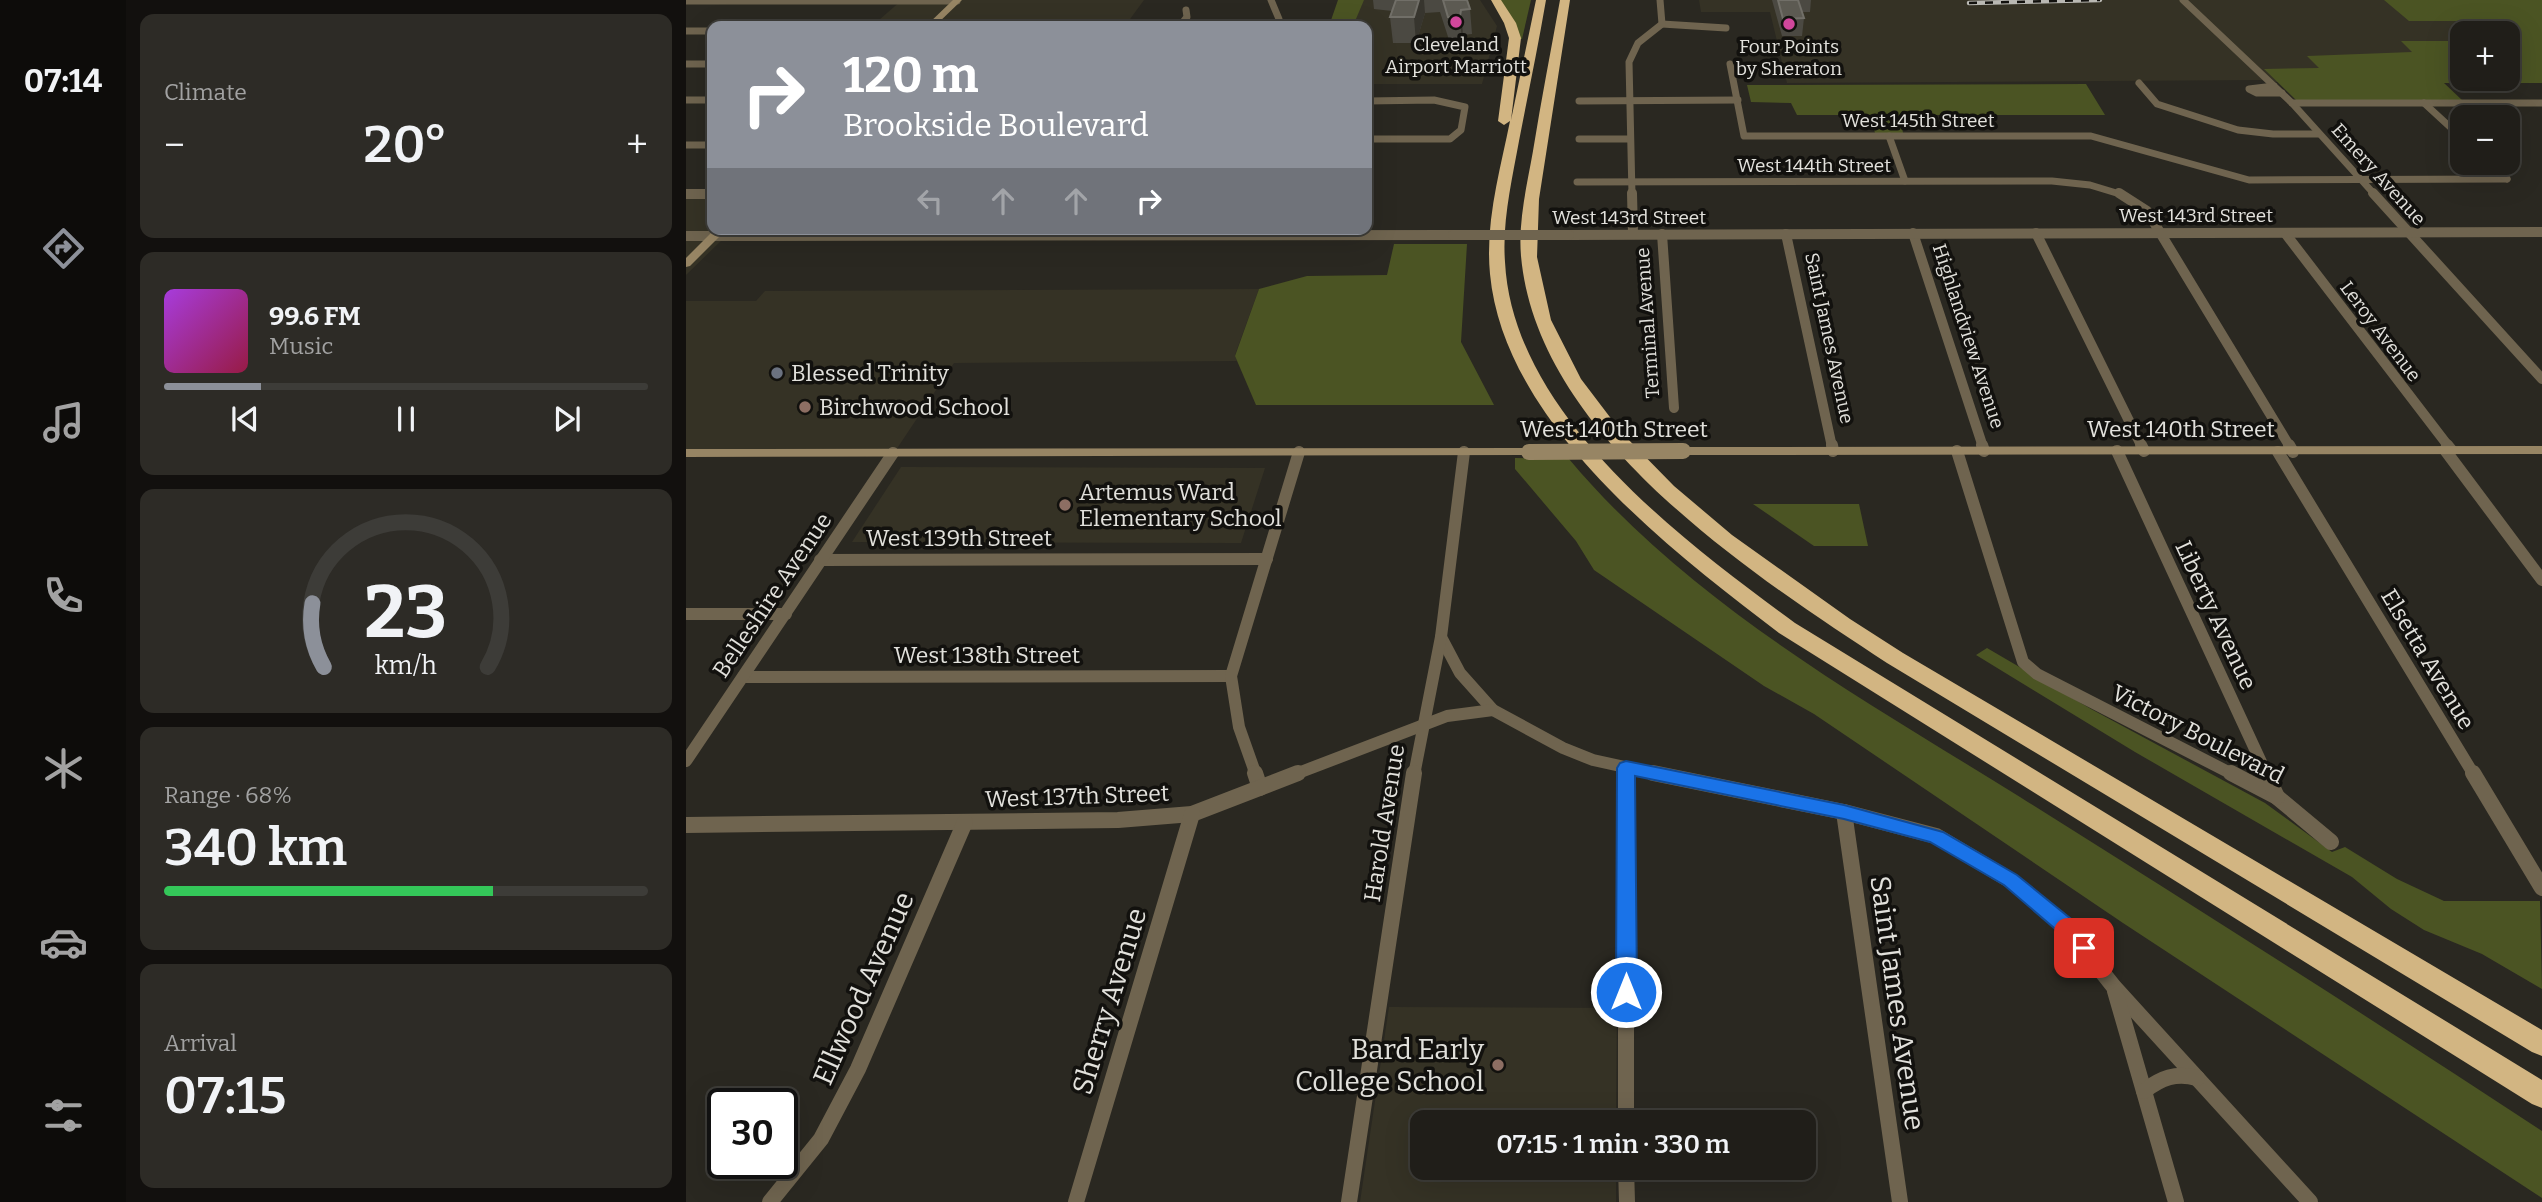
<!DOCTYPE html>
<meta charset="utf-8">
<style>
body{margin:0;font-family:Bitter,serif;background:#2d2b26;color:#f1f3f6;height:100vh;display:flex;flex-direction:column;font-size:26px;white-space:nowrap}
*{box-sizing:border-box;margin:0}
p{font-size:23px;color:#a2a2a2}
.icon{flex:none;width:38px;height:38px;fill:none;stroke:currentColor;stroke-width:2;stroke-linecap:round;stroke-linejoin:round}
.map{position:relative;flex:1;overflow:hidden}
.sheet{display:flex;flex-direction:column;gap:14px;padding:14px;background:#12100e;width:560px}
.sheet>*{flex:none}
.top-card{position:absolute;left:21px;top:21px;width:665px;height:214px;border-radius:14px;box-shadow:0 7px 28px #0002,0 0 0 2px #3d3c38;background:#8c9099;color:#fff;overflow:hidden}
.controls{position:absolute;left:1764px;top:21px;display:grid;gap:14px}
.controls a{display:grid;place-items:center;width:70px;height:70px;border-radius:14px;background:#201e19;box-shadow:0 7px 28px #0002,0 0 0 2px #3d3c38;font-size:35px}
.speed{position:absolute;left:21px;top:1088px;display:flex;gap:14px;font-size:35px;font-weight:700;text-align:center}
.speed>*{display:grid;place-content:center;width:91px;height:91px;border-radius:50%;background:#201e19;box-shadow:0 7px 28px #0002,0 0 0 2px #3d3c38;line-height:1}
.speed .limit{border:4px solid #111;border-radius:10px;background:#fff;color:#111}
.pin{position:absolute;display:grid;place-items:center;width:60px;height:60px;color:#fff;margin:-30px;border-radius:14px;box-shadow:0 4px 10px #0006}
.me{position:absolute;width:77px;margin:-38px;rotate:0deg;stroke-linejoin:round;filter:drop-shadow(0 0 5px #0008)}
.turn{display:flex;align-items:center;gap:24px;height:147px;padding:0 21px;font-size:32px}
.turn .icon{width:91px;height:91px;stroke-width:2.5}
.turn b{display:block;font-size:49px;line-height:60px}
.lanes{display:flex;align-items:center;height:66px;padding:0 21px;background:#0003;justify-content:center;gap:35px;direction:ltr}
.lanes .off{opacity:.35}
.big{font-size:52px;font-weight:600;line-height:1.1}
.sheet .widget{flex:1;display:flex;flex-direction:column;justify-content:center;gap:10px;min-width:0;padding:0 24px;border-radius:14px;background:#2d2b26}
.sheet .dial{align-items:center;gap:0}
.dial svg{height:182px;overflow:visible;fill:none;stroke:#3d3c38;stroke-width:7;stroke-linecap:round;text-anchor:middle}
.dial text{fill:#f1f3f6;stroke:none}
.song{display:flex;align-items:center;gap:21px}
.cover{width:84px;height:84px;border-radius:10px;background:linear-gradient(135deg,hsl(280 70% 55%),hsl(340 70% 35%))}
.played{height:7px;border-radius:4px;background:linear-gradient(90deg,#8c9099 20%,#3d3c38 20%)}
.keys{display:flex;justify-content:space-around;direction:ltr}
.heat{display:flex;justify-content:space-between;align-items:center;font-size:38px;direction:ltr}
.charge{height:10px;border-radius:5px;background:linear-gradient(90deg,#34c759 68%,#3d3c38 0)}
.trip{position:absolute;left:724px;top:1110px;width:406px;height:70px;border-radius:14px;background:#201e19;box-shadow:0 7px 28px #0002,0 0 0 2px #3d3c38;font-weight:600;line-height:70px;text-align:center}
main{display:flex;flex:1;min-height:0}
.menu{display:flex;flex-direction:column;width:126px;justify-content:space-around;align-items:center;background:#0d0c0a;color:#a2a2a2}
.menu .icon{width:49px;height:49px}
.menu .active{color:#8c9099}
.menu b{font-size:32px;color:#f1f3f6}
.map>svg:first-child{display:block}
</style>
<main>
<nav class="menu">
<b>07:14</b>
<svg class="icon active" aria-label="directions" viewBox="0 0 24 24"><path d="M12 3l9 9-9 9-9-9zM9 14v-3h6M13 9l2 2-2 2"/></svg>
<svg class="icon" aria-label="music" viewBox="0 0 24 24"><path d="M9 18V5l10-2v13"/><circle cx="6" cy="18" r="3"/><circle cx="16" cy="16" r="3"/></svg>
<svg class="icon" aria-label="phone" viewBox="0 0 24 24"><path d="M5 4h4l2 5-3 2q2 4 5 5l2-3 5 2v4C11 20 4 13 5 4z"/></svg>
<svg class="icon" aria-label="climate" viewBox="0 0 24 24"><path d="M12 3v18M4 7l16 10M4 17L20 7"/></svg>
<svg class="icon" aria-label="car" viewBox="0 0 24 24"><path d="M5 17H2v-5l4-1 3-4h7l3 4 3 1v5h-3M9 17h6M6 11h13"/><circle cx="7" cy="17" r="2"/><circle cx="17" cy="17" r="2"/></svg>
<svg class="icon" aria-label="filters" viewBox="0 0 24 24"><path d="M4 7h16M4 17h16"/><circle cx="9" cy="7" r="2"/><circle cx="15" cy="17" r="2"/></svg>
</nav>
<section class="sheet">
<div class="widget"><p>Climate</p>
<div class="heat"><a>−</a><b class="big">20°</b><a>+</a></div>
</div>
<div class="widget">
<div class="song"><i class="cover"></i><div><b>99.6 FM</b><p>Music</p></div></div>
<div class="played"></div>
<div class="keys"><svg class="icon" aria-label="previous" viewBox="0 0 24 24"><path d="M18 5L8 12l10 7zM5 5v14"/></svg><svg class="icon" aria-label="pause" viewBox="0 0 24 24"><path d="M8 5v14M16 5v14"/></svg><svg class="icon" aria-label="next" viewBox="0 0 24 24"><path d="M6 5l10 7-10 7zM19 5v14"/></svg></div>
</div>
<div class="widget dial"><svg viewBox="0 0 100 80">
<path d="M14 69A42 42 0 1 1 86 69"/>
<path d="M14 69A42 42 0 0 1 9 41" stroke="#8c9099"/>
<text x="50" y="56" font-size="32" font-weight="700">23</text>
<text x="50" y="72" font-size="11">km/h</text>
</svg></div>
<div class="widget"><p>Range · 68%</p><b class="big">340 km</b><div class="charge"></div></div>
<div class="widget"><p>Arrival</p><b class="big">07:15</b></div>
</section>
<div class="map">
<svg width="1856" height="1202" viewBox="0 0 1856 1202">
<rect width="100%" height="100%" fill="#2a2821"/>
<g fill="#353225">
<path d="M 216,0 L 458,0 L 439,26 L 186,26 Z"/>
<path d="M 671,0 L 794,0 L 811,26 L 796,84 L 681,84 L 681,26 L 661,26 Z"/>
<path d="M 1013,0 L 1775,0 L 1820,33 L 1776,33 L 1776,41 L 1716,41 L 1757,83 L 1590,82 L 1575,80 L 1101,83 L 1084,12 L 1015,12 Z"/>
<path d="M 0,196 L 26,196 L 26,229 L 104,229 L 96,238 L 37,239 L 0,275 Z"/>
<path d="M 573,289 L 549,355 L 551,361 L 268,363 L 210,450 L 0,450 L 0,301 L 70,301 L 79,291 Z"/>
<path d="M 215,467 L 579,468 L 555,543 L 166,542 Z"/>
<path d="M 703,1007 L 931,1008 L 930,1122 L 737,1122 L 737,1167 L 930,1167 L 930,1202 L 674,1202 Z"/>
</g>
<g fill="#4b5423">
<path d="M 652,0 L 678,0 L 667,26 L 643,26 Z"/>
<path d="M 814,0 L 845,0 L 836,39 L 833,39 Z"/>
<path d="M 1698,0 L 1856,0 L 1856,83 L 1758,83 L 1777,101 L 1611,101 L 1578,69 L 1633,68 L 1621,56 L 1726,52 L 1715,41 L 1776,41 L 1776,79 L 1822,79 L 1822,41 L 1828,40 L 1803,21 L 1723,21 Z"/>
<path d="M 1400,84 L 1419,115 L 1214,115 L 1217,133 L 1189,133 L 1184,115 L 1111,115 L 1105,103 L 1065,102 L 1061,85 Z"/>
<path d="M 708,244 L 781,244 L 775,342 L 808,405 L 570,405 L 549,356 L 573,289 L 621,276 L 701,275 Z"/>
<path d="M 829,458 L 883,459 C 1005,604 1175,698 1334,797 C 1509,907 1683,1017 1856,1131 L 1856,1198 L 1437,923 L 1128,714 L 1078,686 L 908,570 L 890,541 L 829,469 Z"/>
<path d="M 1067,504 L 1173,504 L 1182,546 L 1128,546 Z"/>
<path d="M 1301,648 L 1405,709 L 1579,803 L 1646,852 L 1659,847 L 1711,879 L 1758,901 L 1854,901 L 1856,989 L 1796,954 L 1738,930 L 1705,909 L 1666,877 L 1449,752 L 1290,655 Z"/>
</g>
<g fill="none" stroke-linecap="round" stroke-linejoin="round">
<g stroke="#6f644f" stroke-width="7">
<path d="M 585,0 L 593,19 L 591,26"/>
<path d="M 1497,0 L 1606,103 L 1689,195"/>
<path d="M 0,1 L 271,1"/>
<path d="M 976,24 L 1040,28"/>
<path d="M 494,26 L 501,17 L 500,10"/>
<path d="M 0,31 L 26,31"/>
<path d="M 0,64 L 26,64"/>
<path d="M 1044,64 L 1058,136 L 1405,136 L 1563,180 L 1821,179"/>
<path d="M 1453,83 L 1471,104 L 1552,130 L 1587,134 L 1632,134"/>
<path d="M 1588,86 L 1563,89 L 1571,93 L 1596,93"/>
<path d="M 0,100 L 26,100"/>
<path d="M 681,101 L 748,100 L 779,107 L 775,130 L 764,139 L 681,139"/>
<path d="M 893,101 L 1052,100"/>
<path d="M 1606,103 L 1856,103"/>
<path d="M 1738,103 L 1776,138"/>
<path d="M 1203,136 L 1219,181"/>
<path d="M 893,139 L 944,139"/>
<path d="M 0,145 L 26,145"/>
<path d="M 1803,163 L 1821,179"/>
<path d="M 891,182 L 1366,181 L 1404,185 L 1437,195"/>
<path d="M 0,194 L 26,194"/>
<path d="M 946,195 L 943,62 L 952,43 L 976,24 L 974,0"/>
</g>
<g stroke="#6f644f" stroke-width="10">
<path d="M 946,193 L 947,234"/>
<path d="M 1433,193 L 1461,211 L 1604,447"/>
<path d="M 1687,193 L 1856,379"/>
<path d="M 0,194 L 26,194"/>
<path d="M 1227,233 L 1297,447"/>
<path d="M 1350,233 L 1456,447"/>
<path d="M 1599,233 L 1763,447"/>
<path d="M 976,234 L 988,408"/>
<path d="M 1100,234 L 1146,447"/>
<path d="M 883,235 L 1856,232"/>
<path d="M 0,236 L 767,235"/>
</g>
<g stroke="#6f644f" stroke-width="12">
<path d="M 1146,445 L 1147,451"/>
<path d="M 1296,445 L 1298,451"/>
<path d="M 1455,445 L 1458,451"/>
<path d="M 1603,445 L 1607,452"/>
<path d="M 1761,445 L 1765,450"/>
<path d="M 1759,450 L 1856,580"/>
<path d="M 1271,451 L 1337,662 L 1351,674 L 1548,775"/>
<path d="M 1431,451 L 1581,775"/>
<path d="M 1592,452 L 1788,775"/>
<path d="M 134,560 L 581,559"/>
<path d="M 0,614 L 100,614"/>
<path d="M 755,637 L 774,673 L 807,710 L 877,748 L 907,760 L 975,775"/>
<path d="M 57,677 L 545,676"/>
<path d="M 0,761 L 207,453"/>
<path d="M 940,768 L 940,775"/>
<path d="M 570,775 L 553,727 L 545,676 L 613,452"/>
<path d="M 607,775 L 761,716 L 807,710"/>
<path d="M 728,775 L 755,637 L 778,452"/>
</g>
<g stroke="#6f644f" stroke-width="16">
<path d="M 569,773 L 574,788"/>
<path d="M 940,773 L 940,1122"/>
<path d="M 967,773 L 1158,812 L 1250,836 L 1324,880 L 1382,929 L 1428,987 L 1624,1202"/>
<path d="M 1545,773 L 1591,797 L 1645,842"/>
<path d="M 1580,773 L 1591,797"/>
<path d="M 1787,773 L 1856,888"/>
<path d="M 1158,812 L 1214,1202"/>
<path d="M 0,825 L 432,820 L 506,814 L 612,773"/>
<path d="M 1429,991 L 1490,1202"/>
<path d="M 1458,1091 C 1475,1078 1490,1072 1511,1078"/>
<path d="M 940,1167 L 941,1202"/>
<path d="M 84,1202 L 135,1139 L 172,1069 L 279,822"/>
<path d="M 390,1202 L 506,814"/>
<path d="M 663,1202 L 728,773"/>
</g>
<g fill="#978564" fill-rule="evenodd">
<path d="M 267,0 L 276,0 L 249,26 L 240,26 Z"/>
<path d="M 29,229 L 41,229 L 4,266 L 0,267 L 0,258 Z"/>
<path d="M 1856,446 L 1856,454 L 997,455 L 990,451 L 997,447 Z"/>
<path d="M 843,448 L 848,449 L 850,452 L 848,455 L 0,457 L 0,449 Z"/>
</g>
<g fill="#d2b582" fill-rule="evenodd">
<path d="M 805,0 L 815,0 L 830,23 L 835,38 L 825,120 L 850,0 L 860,0 C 852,47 842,94 833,141 C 826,180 816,221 819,262 C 827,415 996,540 1109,623 L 1856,1080 L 1856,1108 L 1846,1104 L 1093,633 C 983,549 818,423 804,274 C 799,222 814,171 824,121 L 818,125 L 812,121 L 823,38 L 818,23 Z"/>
<path d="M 874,0 L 884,0 L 853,199 L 851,257 L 865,320 L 895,379 L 936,433 L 988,486 L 1046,535 L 1164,619 L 1217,653 L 1856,1030 L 1856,1056 L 1846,1052 L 1201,663 C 1064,573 851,435 835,256 C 832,221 841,185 847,151 C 855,101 865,50 874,0 Z"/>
</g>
<g stroke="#b9b8b3" stroke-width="4.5">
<path id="rail" d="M 1283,3 L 1414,0"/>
</g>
<use href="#rail" stroke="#12110e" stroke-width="2.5" stroke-dasharray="8" stroke-linecap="butt"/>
<path stroke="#6f644f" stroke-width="10" d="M 767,235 L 883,235"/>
<path stroke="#978564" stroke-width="16" d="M 843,452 L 997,451"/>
</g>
<g fill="#4b4942">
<path d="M 687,0 L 781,0 L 784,9 L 786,34 L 777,35 L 776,42 L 764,43 L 754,12 L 739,13 L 730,43 L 707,43 L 704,17 L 706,11 L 688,9 Z"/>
<path d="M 1086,0 L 1125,0 L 1124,12 L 1116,12 L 1118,18 L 1116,36 L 1096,36 Z"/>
</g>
<g fill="#37352e">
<path d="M 733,0 L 738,0 L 739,13 L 730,43 L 728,17 Z"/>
<path d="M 775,10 L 777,35 L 776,42 L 774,17 Z"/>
</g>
<g fill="#5c5a52" stroke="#716f68" stroke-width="2">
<path d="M 710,0 L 733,0 L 728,17 L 704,17 Z"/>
<path d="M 757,0 L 781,0 L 784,9 L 775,10 L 774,17 L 762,17 Z"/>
<path d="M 1092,0 L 1112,0 L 1118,18 L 1097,19 Z"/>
</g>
<path fill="#1a73e8" stroke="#114b97" stroke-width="2" d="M 940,761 L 1158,805 L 1257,832 L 1331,875 L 1390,923 L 1408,948 L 1405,954 L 1398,956 L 1390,954 L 1375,934 L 1318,885 L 1244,842 L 1158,819 L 949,776 L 951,992 L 948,998 L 940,1000 L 933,998 L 930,992 L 931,768 L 934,763 Z"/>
<g fill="#d1479c" stroke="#12110e" stroke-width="2.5">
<circle cx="770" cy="22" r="7"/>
<circle cx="1103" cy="24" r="7"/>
</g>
<circle fill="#6b7280" stroke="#12110e" stroke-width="2.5" cx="91" cy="373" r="7"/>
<g fill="#8d6e63" stroke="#12110e" stroke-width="2.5">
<circle cx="119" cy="407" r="7"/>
<circle cx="379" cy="505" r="7"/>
<circle cx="812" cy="1065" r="7"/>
</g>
<g text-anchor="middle" stroke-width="7" stroke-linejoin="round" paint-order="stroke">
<g font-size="19" fill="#e2e1dc" stroke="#12110e">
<text x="770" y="51">Cleveland<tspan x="770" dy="22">Airport Marriott</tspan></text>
<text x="1103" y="53">Four Points<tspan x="1103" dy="22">by Sheraton</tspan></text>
</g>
<g font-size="19" fill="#e2e1dc" stroke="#12110e">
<text x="1232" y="127">West 145th Street</text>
<text x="1128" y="172">West 144th Street</text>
<text transform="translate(1693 174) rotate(48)" y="7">Emery Avenue</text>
<text x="1510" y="222">West 143rd Street</text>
<text x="943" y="224">West 143rd Street</text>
<text transform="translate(961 323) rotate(-94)" y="7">Terminal Avenue</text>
<text transform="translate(1695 331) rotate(53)" y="7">Leroy Avenue</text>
<text transform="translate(1283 336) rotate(72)" y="7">Highlandview Avenue</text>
<text transform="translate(1144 338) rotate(78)" y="7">Saint James Avenue</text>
</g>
<g font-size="23" fill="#e2e1dc" stroke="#12110e" text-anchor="start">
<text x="105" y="381">Blessed Trinity</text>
<text x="133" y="415">Birchwood School</text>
<text x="393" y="500">Artemus Ward<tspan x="393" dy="26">Elementary School</tspan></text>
</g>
<g font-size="23" fill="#e2e1dc" stroke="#12110e">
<text x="928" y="437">West 140th Street</text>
<text x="1495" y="437">West 140th Street</text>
<text x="273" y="546">West 139th Street</text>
<text transform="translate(86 595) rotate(-56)" y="8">Belleshire Avenue</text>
<text transform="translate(1530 615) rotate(65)" y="8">Liberty Avenue</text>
<text x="301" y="663">West 138th Street</text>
<text transform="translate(1742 659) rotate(59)" y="8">Elsetta Avenue</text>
<text transform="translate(1512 734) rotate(27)" y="8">Victory Boulevard</text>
<text transform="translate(391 796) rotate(-2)" y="8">West 137th Street</text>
<text transform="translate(698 823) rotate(-81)" y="8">Harold Avenue</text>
</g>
<g font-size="28" fill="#e2e1dc" stroke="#12110e">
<text transform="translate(177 988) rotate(-66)" y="10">Ellwood Avenue</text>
<text transform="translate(423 1001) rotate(-73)" y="10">Sherry Avenue</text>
<text transform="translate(1212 1003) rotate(82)" y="10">Saint James Avenue</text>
</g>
<g font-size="28" fill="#e2e1dc" stroke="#12110e" text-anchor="end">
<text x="798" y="1059">Bard Early<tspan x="798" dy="32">College School</tspan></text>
</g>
</g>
</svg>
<div class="controls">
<a>+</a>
<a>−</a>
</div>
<div class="speed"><div class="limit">30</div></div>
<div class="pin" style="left:1398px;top:948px;background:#d93025"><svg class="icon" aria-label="arrive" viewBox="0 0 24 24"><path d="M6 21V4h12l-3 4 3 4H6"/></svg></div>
<svg class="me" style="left:940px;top:992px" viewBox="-20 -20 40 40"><circle r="17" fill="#1a73e8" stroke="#fff" stroke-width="3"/><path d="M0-11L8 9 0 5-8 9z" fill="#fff"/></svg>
<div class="trip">07:15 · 1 min · 330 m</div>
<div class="top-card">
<div class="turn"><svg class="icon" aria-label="right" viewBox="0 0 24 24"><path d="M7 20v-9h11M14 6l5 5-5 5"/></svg><div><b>120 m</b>Brookside Boulevard</div></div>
<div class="lanes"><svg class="icon off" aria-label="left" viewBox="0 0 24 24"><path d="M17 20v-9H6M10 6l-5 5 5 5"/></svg><svg class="icon off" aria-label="ahead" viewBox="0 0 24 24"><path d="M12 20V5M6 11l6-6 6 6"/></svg><svg class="icon off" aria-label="ahead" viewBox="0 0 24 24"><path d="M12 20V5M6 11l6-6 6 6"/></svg><svg class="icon" aria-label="right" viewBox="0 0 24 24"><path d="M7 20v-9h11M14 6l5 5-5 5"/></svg></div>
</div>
</div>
</main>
